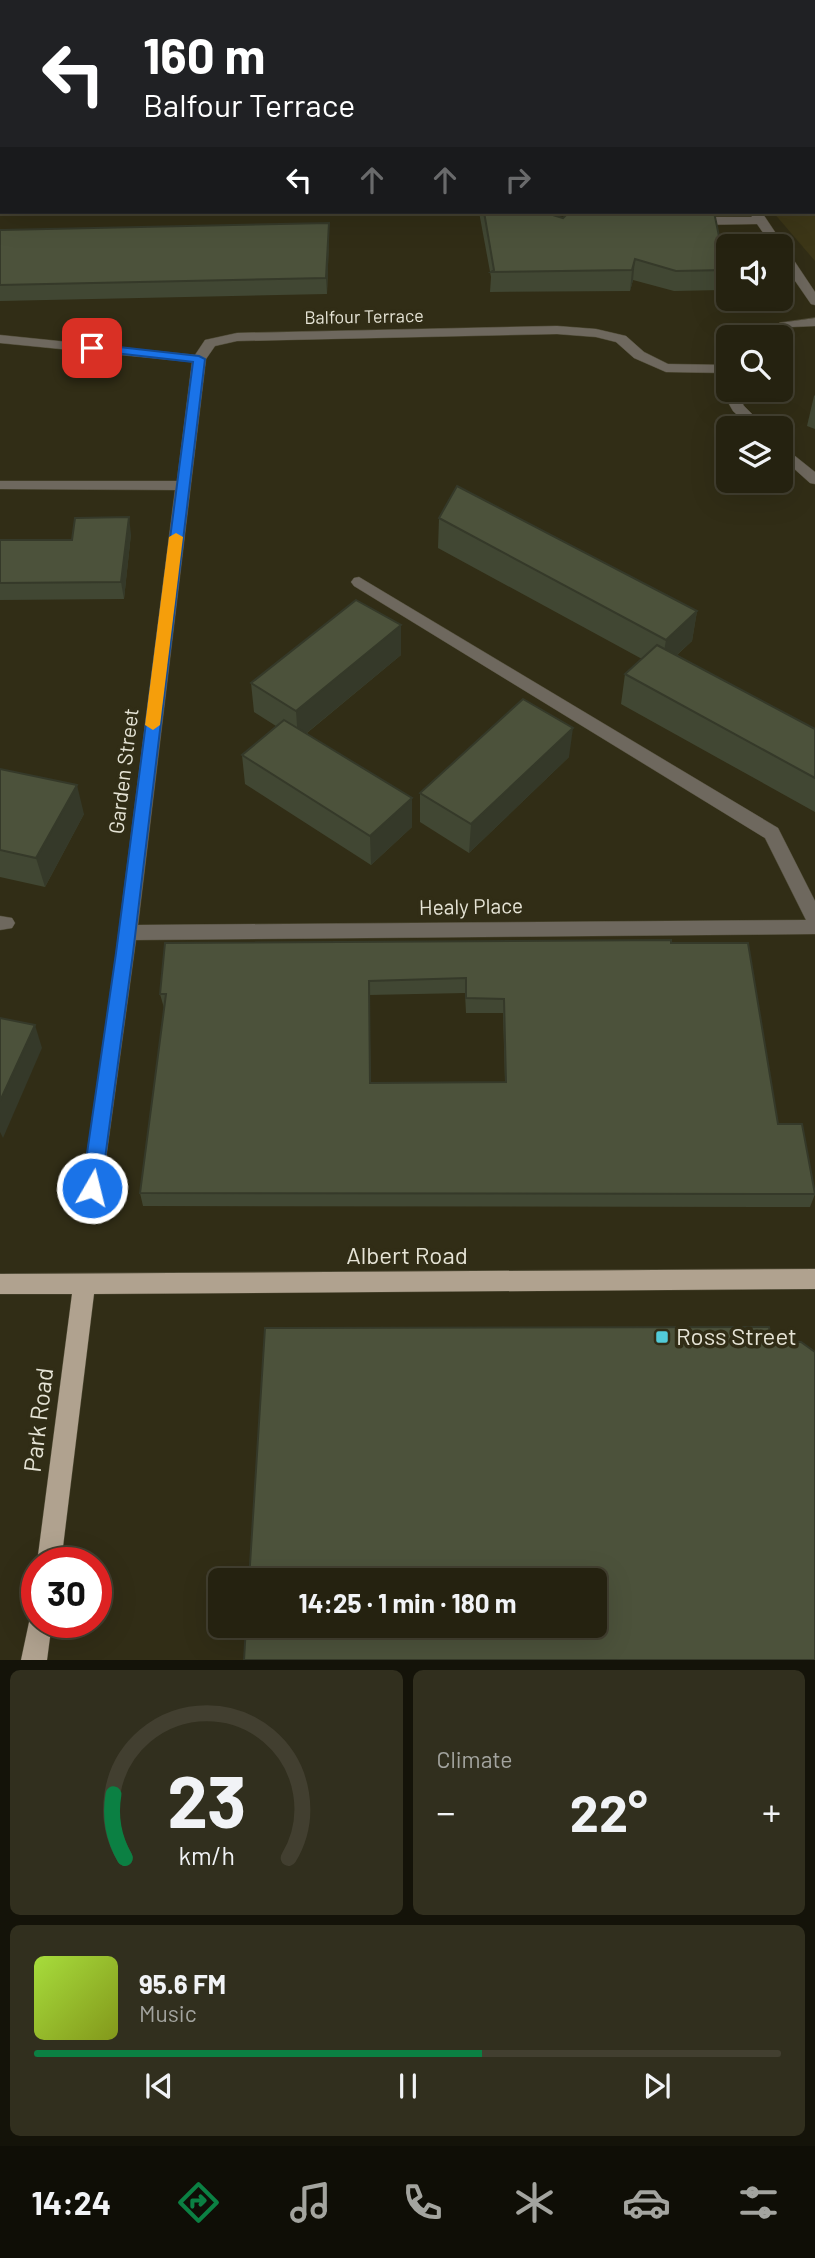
<!DOCTYPE html>
<meta charset="utf-8">
<style>
body{margin:0;font-family:Barlow,sans-serif;background:#312f1e;color:#f1f3f6;height:100vh;display:flex;flex-direction:column;font-size:26px;white-space:nowrap}
*{box-sizing:border-box;margin:0}
p{font-size:23px;color:#a3a49f}
.icon{flex:none;width:38px;height:38px;fill:none;stroke:currentColor;stroke-width:2;stroke-linecap:round;stroke-linejoin:round}
.map{position:relative;height:1660px;overflow:hidden}
.drawer{display:flex;flex-direction:column;gap:10px;padding:10px;background:#141309;flex:1}
.drawer>*{flex:none}
.top-card{position:absolute;left:0px;top:0px;width:816px;height:214px;box-shadow:0 7px 28px #0002,0 0 0 2px #423f30;background:#202124;color:#fff;overflow:hidden}
.fabs{position:absolute;left:716px;top:234px;display:grid;gap:14px}
.fabs a{display:grid;place-items:center;width:77px;height:77px;border-radius:10px;background:#252210;box-shadow:0 7px 28px #0002,0 0 0 2px #423f30;font-size:35px}
.speed{position:absolute;left:21px;top:1547px;display:flex;gap:14px;font-size:35px;font-weight:700;text-align:center}
.speed>*{display:grid;place-content:center;width:91px;height:91px;border-radius:50%;background:#252210;box-shadow:0 7px 28px #0002,0 0 0 2px #423f30;line-height:1}
.speed .limit{border:10px solid #d22;background:#fff;color:#111}
.pin{position:absolute;display:grid;place-items:center;width:60px;height:60px;color:#fff;margin:-30px;border-radius:14px;box-shadow:0 4px 10px #0006}
.me{position:absolute;width:77px;margin:-38px;rotate:8deg;stroke-linejoin:round;filter:drop-shadow(0 0 5px #0008)}
.turn{display:flex;align-items:center;gap:24px;height:147px;padding:0 28px;font-size:32px}
.turn .icon{width:91px;height:91px;stroke-width:2.5}
.turn b{display:block;font-size:49px;line-height:60px}
.lanes{display:flex;align-items:center;height:66px;padding:0 28px;background:#0003;justify-content:center;gap:35px;direction:ltr}
.lanes .off{opacity:.35}
.big{font-size:52px;font-weight:700;line-height:1.1}
.drawer .tile{flex:1;display:flex;flex-direction:column;justify-content:center;gap:10px;min-width:0;padding:0 24px;border-radius:10px;background:#312f1e}
.drawer .dial{align-items:center;gap:0}
.dial svg{height:182px;overflow:visible;fill:none;stroke:#423f30;stroke-width:7;stroke-linecap:round;text-anchor:middle}
.dial text{fill:#f1f3f6;stroke:none}
.song{display:flex;align-items:center;gap:21px}
.cover{width:84px;height:84px;border-radius:10px;background:linear-gradient(135deg,hsl(80 70% 55%),hsl(70 70% 35%))}
.played{height:7px;border-radius:4px;background:linear-gradient(90deg,#0b8043 60%,#423f30 60%)}
.keys{display:flex;justify-content:space-around;direction:ltr}
.heat{display:flex;justify-content:space-between;align-items:center;font-size:38px;direction:ltr}
.drawer .tiles{flex:1;display:grid;gap:10px;grid-template-columns:1fr 1fr}
.tile:last-child{grid-column:span 2}
.trip{position:absolute;left:208px;top:1568px;width:399px;height:70px;border-radius:10px;background:#252210;box-shadow:0 7px 28px #0002,0 0 0 2px #423f30;font-weight:700;line-height:70px;text-align:center}
.dock{display:flex;height:112px;justify-content:space-around;align-items:center;background:#0f0e06;color:#a3a49f}
.dock .icon{width:49px;height:49px}
.dock .current{color:#0b8043}
.dock b{font-size:32px;color:#f1f3f6}
.map>svg:first-child{display:block}
</style>
<div class="map">
<svg width="815" height="1660" viewBox="0 0 815 1660">
<rect width="100%" height="100%" fill="#312d16"/>
<path fill="#3d3718" d="M 814,66 L 815,68 L 815,261 L 773,212 L 814,212 Z"/>
<g fill="none" stroke-linecap="round" stroke-linejoin="round">
<g stroke="#4e4a35" stroke-width="1">
<g id="minor">
<path d="M 629,0 L 639,0 L 640,2 L 630,2 Z"/>
<rect x="0" y="198" width="2" height="8"/>
<path d="M 749,212 L 761,212 L 765,217 L 815,292 L 815,305 L 811,304 L 780,259 L 780,247 L 773,247 L 757,224 L 692,225 L 686,221 L 692,217 L 752,217 Z"/>
<path d="M 815,318 L 815,326 L 792,327 L 777,338 L 764,338 L 779,323 Z"/>
<path d="M 557,326 L 596,329 L 626,336 L 644,352 L 668,364 L 728,365 L 728,373 L 666,372 L 634,358 L 616,342 L 596,337 L 557,334 L 237,341 L 215,346 L 206,359 L 138,925 L 806,920 L 765,838 L 354,586 L 351,582 L 354,578 L 359,577 L 778,828 L 815,901 L 815,934 L 136,940 L 102,1188 L 99,1195 L 92,1197 L 85,1195 L 82,1188 L 116,953 L 175,490 L 0,489 L 0,481 L 177,481 L 192,362 L 0,343 L 0,335 L 195,355 L 205,340 L 237,333 Z"/>
<path d="M 728,386 L 728,390 L 735,390 L 744,406 L 767,429 L 752,429 L 733,411 L 721,390 Z"/>
<path d="M 780,444 L 815,472 L 815,484 L 810,483 L 780,456 Z"/>
<path d="M 0,916 L 12,918 L 15,923 L 12,928 L 0,930 Z"/>
</g>
</g>
<g stroke="#4e4a35" stroke-width="1">
<g id="major">
<path d="M 815,1269 L 815,1289 L 94,1294 L 61,1563 L 37,1563 L 72,1294 L 0,1294 L 0,1274 Z"/>
<path d="M 37,1611 L 37,1622 L 52,1622 L 47,1660 L 21,1660 L 31,1613 Z"/>
</g>
</g>
<use href="#minor" fill="#6e685e" fill-rule="evenodd"/>
<use href="#major" fill="#b0a28f" fill-rule="evenodd"/>
</g>
<g fill="#414733" fill-rule="evenodd">
<path d="M 479,212 L 543,212 L 726,270 L 722,290 L 674,291 L 633,280 L 630,291 L 490,292 L 491,277 Z"/>
<path d="M 329,223 L 329,239 L 327,294 L 0,301 L 0,230 Z"/>
<path d="M 815,395 L 815,429 L 807,426 L 814,396 Z"/>
<path d="M 439,518 L 697,611 L 692,641 L 677,655 L 815,729 L 815,812 L 621,704 L 625,674 L 642,659 L 438,548 Z"/>
<path d="M 131,534 L 124,599 L 0,600 L 0,540 L 72,540 Z"/>
<path d="M 401,625 L 401,655 L 307,733 L 412,827 L 371,865 L 245,784 L 242,755 L 276,726 L 254,712 L 251,683 Z"/>
<path d="M 569,757 L 469,853 L 420,822 L 420,793 Z"/>
<path d="M 0,769 L 84,814 L 45,887 L 0,877 Z"/>
<path d="M 671,943 L 778,1124 L 815,1194 L 810,1207 L 143,1206 L 140,1193 L 164,1008 L 160,994 ZM 465,993 L 466,1013 L 503,1013 L 505,1082 L 371,1083 L 369,995 Z"/>
</g>
<g fill="#353929">
<path d="M 329,223 L 329,239 L 327,294 L 326,278 Z"/>
<path d="M 635,259 L 633,280 L 630,291 L 632,270 Z"/>
<path d="M 129,517 L 131,534 L 124,599 L 121,582 Z"/>
<path d="M 697,611 L 692,641 L 661,669 L 666,640 Z"/>
<path d="M 401,625 L 401,655 L 298,740 L 296,711 Z"/>
<path d="M 573,728 L 569,757 L 469,853 L 471,824 Z"/>
<path d="M 77,785 L 84,814 L 45,887 L 36,858 Z"/>
<path d="M 412,798 L 412,827 L 371,865 L 370,836 Z"/>
<path d="M 35,1025 L 42,1048 L 3,1138 L 0,1132 L 0,1101 Z"/>
</g>
<g fill="#4c523b" stroke="#353929" stroke-width="2" fill-rule="evenodd">
<path d="M 36,0 L 398,0 L 399,2 L 36,2 Z"/>
<rect x="568" y="0" width="48" height="2"/>
<path d="M 484,212 L 543,212 L 563,218 L 569,212 L 714,212 L 726,270 L 676,271 L 635,259 L 632,270 L 491,272 L 494,270 Z"/>
<path d="M 329,223 L 326,278 L 0,285 L 0,230 Z"/>
<path d="M 457,486 L 697,611 L 666,640 L 439,518 Z"/>
<path d="M 129,517 L 121,582 L 0,583 L 0,540 L 72,540 L 75,518 Z"/>
<path d="M 356,600 L 401,625 L 296,711 L 251,683 Z"/>
<path d="M 657,645 L 815,729 L 815,778 L 625,674 Z"/>
<path d="M 523,699 L 573,728 L 471,824 L 420,793 Z"/>
<path d="M 284,720 L 412,798 L 370,836 L 242,755 Z"/>
<path d="M 0,769 L 77,785 L 36,858 L 0,850 Z"/>
<path d="M 671,940 L 671,943 L 748,943 L 778,1124 L 802,1124 L 815,1194 L 140,1193 L 166,994 L 160,994 L 165,943 ZM 466,978 L 466,998 L 504,999 L 506,1082 L 370,1083 L 369,981 Z"/>
<path d="M 0,1018 L 35,1025 L 0,1101 Z"/>
<path d="M 769,1327 L 772,1341 L 801,1342 L 815,1352 L 815,1660 L 244,1660 L 246,1626 L 595,1626 L 595,1580 L 249,1580 L 265,1328 Z"/>
</g>
<path fill="#1a73e8" stroke="#114b97" stroke-width="2" d="M 92,344 L 199,356 L 205,359 L 133,953 L 101,1188 L 98,1194 L 92,1197 L 85,1194 L 82,1188 L 116,953 L 193,362 L 88,350 L 86,348 Z"/>
<path fill="#f59e0b" d="M 176,533 L 183,537 L 160,725 L 153,730 L 145,725 L 169,537 Z"/>
<rect fill="#52cbd8" stroke="#312d16" stroke-width="2.5" x="655" y="1330" width="14" height="14" rx="3.5"/>
<g text-anchor="middle" stroke-width="7" stroke-linejoin="round" paint-order="stroke">
<g font-size="18" fill="#e6e4d6" stroke="#312d16">
<text transform="translate(364 317) rotate(-1)" y="6">Balfour Terrace</text>
</g>
<g font-size="21" fill="#e6e4d6" stroke="#312d16">
<text transform="translate(124 771) rotate(-83)" y="7">Garden Street</text>
<text transform="translate(471 907) rotate(-1)" y="7">Healy Place</text>
</g>
<g font-size="24" fill="#e6e4d6" stroke="#312d16">
<text x="407" y="1264">Albert Road</text>
<text transform="translate(39 1420) rotate(-83)" y="8">Park Road</text>
</g>
<g font-size="24" fill="#e6e4d6" stroke="#312d16" text-anchor="start">
<text x="676" y="1345">Ross Street</text>
</g>
</g>
</svg>
<div class="fabs">
<a><svg class="icon" aria-label="sound" viewBox="0 0 24 24"><path d="M4 9h4l5-4v14l-5-4H4zM17 9q2 3 0 6"/></svg></a>
<a><svg class="icon" aria-label="search" viewBox="0 0 24 24"><circle cx="10" cy="10" r="6"/><path d="M15 15l6 6"/></svg></a>
<a><svg class="icon" aria-label="layers" viewBox="0 0 24 24"><path d="M12 4l9 5-9 5-9-5zM3 14l9 5 9-5"/></svg></a>
</div>
<div class="speed"><div class="limit">30</div></div>
<div class="pin" style="left:92px;top:348px;background:#d93025"><svg class="icon" aria-label="arrive" viewBox="0 0 24 24"><path d="M6 21V4h12l-3 4 3 4H6"/></svg></div>
<svg class="me" style="left:92px;top:1188px" viewBox="-20 -20 40 40"><circle r="17" fill="#1a73e8" stroke="#fff" stroke-width="3"/><path d="M0-11L8 9 0 5-8 9z" fill="#fff"/></svg>
<div class="trip">14:25 · 1 min · 180 m</div>
<div class="top-card">
<div class="turn"><svg class="icon" aria-label="left" viewBox="0 0 24 24"><path d="M17 20v-9H6M10 6l-5 5 5 5"/></svg><div><b>160 m</b>Balfour Terrace</div></div>
<div class="lanes"><svg class="icon" aria-label="left" viewBox="0 0 24 24"><path d="M17 20v-9H6M10 6l-5 5 5 5"/></svg><svg class="icon off" aria-label="ahead" viewBox="0 0 24 24"><path d="M12 20V5M6 11l6-6 6 6"/></svg><svg class="icon off" aria-label="ahead" viewBox="0 0 24 24"><path d="M12 20V5M6 11l6-6 6 6"/></svg><svg class="icon off" aria-label="right" viewBox="0 0 24 24"><path d="M7 20v-9h11M14 6l5 5-5 5"/></svg></div>
</div>
</div>
<section class="drawer">
<div class="tiles">
<div class="tile dial"><svg viewBox="0 0 100 80">
<path d="M14 69A42 42 0 1 1 86 69"/>
<path d="M14 69A42 42 0 0 1 9 41" stroke="#0b8043"/>
<text x="50" y="56" font-size="32" font-weight="700">23</text>
<text x="50" y="72" font-size="11">km/h</text>
</svg></div>
<div class="tile"><p>Climate</p>
<div class="heat"><a>−</a><b class="big">22°</b><a>+</a></div>
</div>
<div class="tile">
<div class="song"><i class="cover"></i><div><b>95.6 FM</b><p>Music</p></div></div>
<div class="played"></div>
<div class="keys"><svg class="icon" aria-label="previous" viewBox="0 0 24 24"><path d="M18 5L8 12l10 7zM5 5v14"/></svg><svg class="icon" aria-label="pause" viewBox="0 0 24 24"><path d="M8 5v14M16 5v14"/></svg><svg class="icon" aria-label="next" viewBox="0 0 24 24"><path d="M6 5l10 7-10 7zM19 5v14"/></svg></div>
</div>
</div>
</section>
<nav class="dock">
<b>14:24</b>
<svg class="icon current" aria-label="directions" viewBox="0 0 24 24"><path d="M12 3l9 9-9 9-9-9zM9 14v-3h6M13 9l2 2-2 2"/></svg>
<svg class="icon" aria-label="music" viewBox="0 0 24 24"><path d="M9 18V5l10-2v13"/><circle cx="6" cy="18" r="3"/><circle cx="16" cy="16" r="3"/></svg>
<svg class="icon" aria-label="phone" viewBox="0 0 24 24"><path d="M5 4h4l2 5-3 2q2 4 5 5l2-3 5 2v4C11 20 4 13 5 4z"/></svg>
<svg class="icon" aria-label="climate" viewBox="0 0 24 24"><path d="M12 3v18M4 7l16 10M4 17L20 7"/></svg>
<svg class="icon" aria-label="car" viewBox="0 0 24 24"><path d="M5 17H2v-5l4-1 3-4h7l3 4 3 1v5h-3M9 17h6M6 11h13"/><circle cx="7" cy="17" r="2"/><circle cx="17" cy="17" r="2"/></svg>
<svg class="icon" aria-label="filters" viewBox="0 0 24 24"><path d="M4 7h16M4 17h16"/><circle cx="9" cy="7" r="2"/><circle cx="15" cy="17" r="2"/></svg>
</nav>
